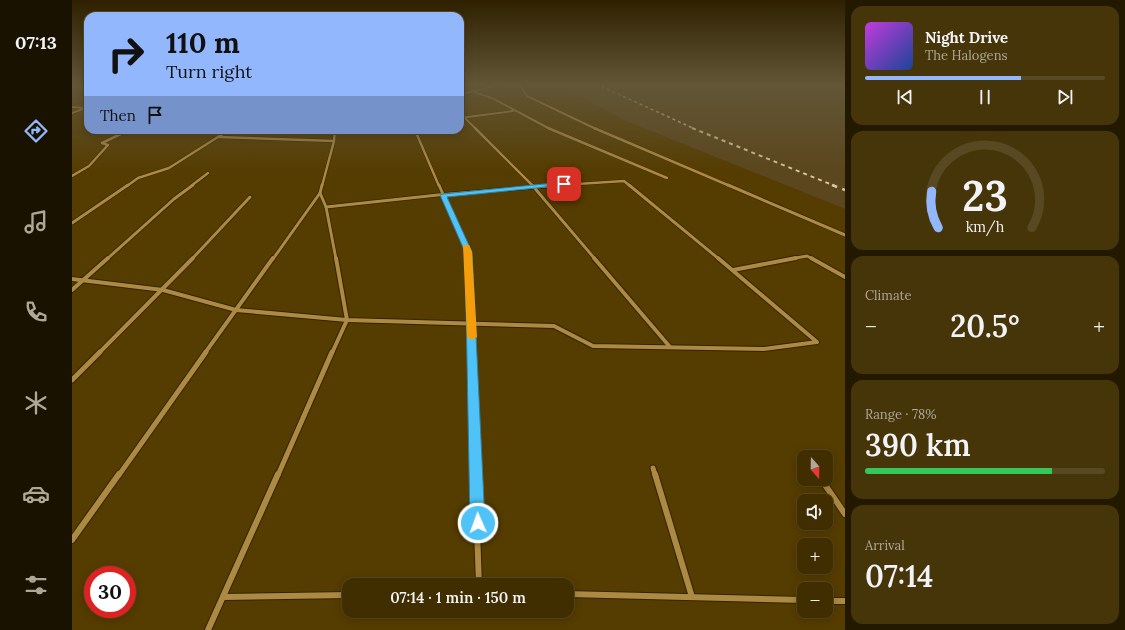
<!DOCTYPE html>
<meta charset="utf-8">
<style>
body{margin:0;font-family:Lora,serif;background:#47350a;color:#f1f3f6;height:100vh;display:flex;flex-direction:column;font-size:15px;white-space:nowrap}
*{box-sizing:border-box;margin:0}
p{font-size:13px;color:#aea899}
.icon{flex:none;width:22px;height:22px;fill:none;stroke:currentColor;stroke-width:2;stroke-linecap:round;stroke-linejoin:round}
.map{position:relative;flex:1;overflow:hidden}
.drawer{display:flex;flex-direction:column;gap:6px;padding:6px;background:#231900;width:280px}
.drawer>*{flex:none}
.banner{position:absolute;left:12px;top:12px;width:380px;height:122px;border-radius:12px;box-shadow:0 2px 10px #0003,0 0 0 1px #594922;background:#93b7fd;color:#111;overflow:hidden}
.needle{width:26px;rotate:160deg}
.controls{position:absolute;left:725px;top:450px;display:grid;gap:8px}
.controls a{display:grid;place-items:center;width:36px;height:36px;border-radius:8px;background:#402d00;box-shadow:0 2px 10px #0003,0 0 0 1px #594922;font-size:20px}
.speed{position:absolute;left:12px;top:566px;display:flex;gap:8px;font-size:20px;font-weight:700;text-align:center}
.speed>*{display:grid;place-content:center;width:52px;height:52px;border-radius:50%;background:#402d00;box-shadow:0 2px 10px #0003,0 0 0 1px #594922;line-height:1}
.speed .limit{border:6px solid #d22;background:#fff;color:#111}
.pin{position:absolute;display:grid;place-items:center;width:34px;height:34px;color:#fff;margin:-17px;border-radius:8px;box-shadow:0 2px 6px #0006}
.me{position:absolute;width:44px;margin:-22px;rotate:358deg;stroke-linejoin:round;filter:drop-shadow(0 0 3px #0008)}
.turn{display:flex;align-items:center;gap:14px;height:84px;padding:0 16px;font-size:18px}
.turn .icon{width:52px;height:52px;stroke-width:2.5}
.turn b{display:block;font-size:28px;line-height:34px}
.then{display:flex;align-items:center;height:38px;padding:0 16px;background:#0003;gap:8px;font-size:15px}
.big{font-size:30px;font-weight:600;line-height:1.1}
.drawer .card{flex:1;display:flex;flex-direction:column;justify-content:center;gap:6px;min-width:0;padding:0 14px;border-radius:12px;background:#47350a}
.drawer .dial{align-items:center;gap:0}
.dial svg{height:104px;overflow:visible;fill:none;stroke:#594922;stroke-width:7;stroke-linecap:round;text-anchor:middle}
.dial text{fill:#f1f3f6;stroke:none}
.song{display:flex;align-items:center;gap:12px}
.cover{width:48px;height:48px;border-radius:6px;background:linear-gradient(135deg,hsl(290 70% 55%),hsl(220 70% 35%))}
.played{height:4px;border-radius:2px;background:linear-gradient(90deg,#93b7fd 65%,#594922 65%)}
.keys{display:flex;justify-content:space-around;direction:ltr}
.heat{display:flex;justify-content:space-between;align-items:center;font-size:22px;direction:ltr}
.charge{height:6px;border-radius:3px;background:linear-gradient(90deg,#34c759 78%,#594922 0)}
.trip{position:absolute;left:270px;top:578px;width:232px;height:40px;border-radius:12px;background:#402d00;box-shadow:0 2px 10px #0003,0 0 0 1px #594922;font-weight:600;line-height:40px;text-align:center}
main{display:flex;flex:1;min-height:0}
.dock{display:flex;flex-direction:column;width:72px;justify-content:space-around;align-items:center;background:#1a1200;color:#aea899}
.dock .icon{width:28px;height:28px}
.dock .current{color:#93b7fd}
.dock b{font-size:18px;color:#f1f3f6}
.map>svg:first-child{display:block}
</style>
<main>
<nav class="dock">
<b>07:13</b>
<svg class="icon current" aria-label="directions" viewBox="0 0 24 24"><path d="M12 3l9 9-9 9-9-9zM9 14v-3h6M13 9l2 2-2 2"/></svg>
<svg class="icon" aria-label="music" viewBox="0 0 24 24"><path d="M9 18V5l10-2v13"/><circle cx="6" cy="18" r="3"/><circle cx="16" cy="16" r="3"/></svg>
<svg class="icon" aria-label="phone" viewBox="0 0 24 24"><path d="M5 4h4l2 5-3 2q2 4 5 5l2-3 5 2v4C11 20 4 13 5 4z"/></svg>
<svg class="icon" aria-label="climate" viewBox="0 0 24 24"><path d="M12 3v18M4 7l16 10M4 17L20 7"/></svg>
<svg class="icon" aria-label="car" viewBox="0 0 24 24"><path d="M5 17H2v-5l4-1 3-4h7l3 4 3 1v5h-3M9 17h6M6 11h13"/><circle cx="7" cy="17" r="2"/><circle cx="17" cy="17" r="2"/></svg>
<svg class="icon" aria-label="filters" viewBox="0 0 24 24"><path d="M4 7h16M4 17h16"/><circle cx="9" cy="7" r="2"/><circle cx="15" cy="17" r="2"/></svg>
</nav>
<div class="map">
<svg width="773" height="630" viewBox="0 0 773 630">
<rect width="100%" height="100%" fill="#553c00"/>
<path fill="#5b461d" d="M 486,84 L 773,84 L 773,209 L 552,120 Z"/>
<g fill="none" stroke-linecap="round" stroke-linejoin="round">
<g stroke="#352400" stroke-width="3">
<g id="minor-far5">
<path d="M 447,84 L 455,96 L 524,129"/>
<path d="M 400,91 L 422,99 L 478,129"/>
<path d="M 388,94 L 412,89 L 426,84"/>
<path d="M 0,107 L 12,108"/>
<path d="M 0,113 L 16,107"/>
<path d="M 388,113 L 404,129"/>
<path d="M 388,118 L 441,111"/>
</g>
</g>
<g stroke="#352400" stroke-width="3.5">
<g id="minor-far4">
<path d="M 403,128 L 461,186"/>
<path d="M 476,128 L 595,178"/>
<path d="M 522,128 L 658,186"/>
<path d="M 343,130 L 367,186"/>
<path d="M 146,137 L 262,141"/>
<path d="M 0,176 L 17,166 L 36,145 L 30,143 L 57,130"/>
<path d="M 55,186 L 66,178 L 97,168 L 157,130"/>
<path d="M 119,186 L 136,173"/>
<path d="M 250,186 L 262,141 L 263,130"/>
<path d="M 474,186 L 552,181 L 558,186"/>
</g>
</g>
<g stroke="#352400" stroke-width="4.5">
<g id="minor-far3">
<path d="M 250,185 L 248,193 L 254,207 L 264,259"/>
<path d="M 367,185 L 396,252 L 396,259"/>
<path d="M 460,185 L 523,259"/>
<path d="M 557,185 L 647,259"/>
<path d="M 656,185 L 773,235"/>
<path d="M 254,207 L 366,195 L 488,185"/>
<path d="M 0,223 L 56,185"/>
<path d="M 35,259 L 102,199 L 121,185"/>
<path d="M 120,259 L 178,197"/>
<path d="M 201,259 L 248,193"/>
<path d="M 718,259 L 735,256 L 741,259"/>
</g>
</g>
<g stroke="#352400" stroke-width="6">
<g id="minor-far2">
<path d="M 396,258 L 399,353"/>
<path d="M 522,258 L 598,347"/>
<path d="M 739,258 L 773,277"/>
<path d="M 661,270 L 724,258"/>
<path d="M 0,279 L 91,290 L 164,310 L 275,320 L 482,326 L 521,346 L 692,349 L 745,342 L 646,258"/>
<path d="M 0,290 L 36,258"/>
<path d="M 27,353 L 121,258"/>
<path d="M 133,353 L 201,258"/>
<path d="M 260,353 L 275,320 L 264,258"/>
</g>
</g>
<g stroke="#352400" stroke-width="7">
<g id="minor-far1">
<path d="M 399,352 L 403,475"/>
<path d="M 0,380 L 28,352"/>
<path d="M 581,468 L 583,475"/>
<path d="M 47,475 L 134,352"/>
<path d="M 206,475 L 260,352"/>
</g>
</g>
<g stroke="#352400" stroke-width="8">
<g id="minor">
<path d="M 403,474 L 407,585"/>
<path d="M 583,474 L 620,597"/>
<path d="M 749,479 L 773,514"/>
<path d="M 0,540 L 47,474"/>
<path d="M 495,594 L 732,600"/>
<path d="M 151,597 L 277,595"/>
<path d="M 754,601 L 773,601"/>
<path d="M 136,630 L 206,474"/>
</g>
</g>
<use href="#minor-far5" stroke="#ac8a44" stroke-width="2"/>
<use href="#minor-far4" stroke="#ac8a44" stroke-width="2.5"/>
<use href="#minor-far3" stroke="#ac8a44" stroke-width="3"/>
<use href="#minor-far2" stroke="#ac8a44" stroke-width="4"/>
<use href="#minor-far1" stroke="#ac8a44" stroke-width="5"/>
<use href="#minor" stroke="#ac8a44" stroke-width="6"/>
<path stroke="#d9c7a1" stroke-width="1.5" stroke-dasharray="3 3" stroke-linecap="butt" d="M 524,84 L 623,129"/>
<path stroke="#d9c7a1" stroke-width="2" stroke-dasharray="4 4" stroke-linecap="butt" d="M 620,128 L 763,186"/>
<path stroke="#d9c7a1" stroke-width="2.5" stroke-dasharray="5.5 5.5" stroke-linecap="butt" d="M 760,185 L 773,190"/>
</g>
<linearGradient id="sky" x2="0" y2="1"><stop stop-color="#2f2100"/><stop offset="0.49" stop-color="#625637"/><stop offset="1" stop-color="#625637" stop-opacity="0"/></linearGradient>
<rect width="773" height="172" fill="url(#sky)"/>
<path fill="#4fc3f7" stroke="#337fa1" d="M 492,182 L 494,183 L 494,185 L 375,197 L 400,252 L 413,523 L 410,528 L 406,530 L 401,528 L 398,523 L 393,252 L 368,195 L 371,194 Z"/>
<path fill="#f59e0b" d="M 391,245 L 397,245 L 400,252 L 405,337 L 400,340 L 395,337 Z"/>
</svg>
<div class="controls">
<a><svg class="needle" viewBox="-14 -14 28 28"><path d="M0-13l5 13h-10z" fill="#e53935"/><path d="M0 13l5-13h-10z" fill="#aea899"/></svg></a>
<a><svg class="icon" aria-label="sound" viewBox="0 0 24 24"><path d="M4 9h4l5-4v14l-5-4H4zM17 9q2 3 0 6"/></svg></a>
<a>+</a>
<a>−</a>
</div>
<div class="speed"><div class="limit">30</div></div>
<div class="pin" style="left:492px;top:184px;background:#d93025"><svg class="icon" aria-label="arrive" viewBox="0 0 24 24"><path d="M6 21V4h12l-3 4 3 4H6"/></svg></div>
<svg class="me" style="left:406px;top:523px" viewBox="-20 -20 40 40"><circle r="17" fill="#4fc3f7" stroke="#fff" stroke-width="3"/><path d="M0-11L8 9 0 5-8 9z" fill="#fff"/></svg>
<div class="trip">07:14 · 1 min · 150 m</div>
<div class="banner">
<div class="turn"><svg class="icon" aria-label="right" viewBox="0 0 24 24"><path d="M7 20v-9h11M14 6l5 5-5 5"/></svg><div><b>110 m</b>Turn right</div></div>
<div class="then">Then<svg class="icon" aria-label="arrive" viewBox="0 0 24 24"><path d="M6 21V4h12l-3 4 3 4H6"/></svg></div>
</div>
</div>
<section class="drawer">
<div class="card">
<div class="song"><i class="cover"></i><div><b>Night Drive</b><p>The Halogens</p></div></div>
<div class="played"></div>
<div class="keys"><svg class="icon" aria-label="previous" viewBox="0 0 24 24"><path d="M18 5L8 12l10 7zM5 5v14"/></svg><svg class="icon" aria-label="pause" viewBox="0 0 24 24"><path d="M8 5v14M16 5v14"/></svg><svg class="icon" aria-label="next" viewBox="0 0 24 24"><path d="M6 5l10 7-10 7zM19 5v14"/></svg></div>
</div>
<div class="card dial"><svg viewBox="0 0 100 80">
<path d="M14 69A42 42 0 1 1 86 69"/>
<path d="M14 69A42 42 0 0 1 9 41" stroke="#93b7fd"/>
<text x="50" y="56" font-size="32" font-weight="700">23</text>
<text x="50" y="72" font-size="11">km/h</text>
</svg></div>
<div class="card"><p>Climate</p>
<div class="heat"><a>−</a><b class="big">20.5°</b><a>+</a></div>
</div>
<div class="card"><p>Range · 78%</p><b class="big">390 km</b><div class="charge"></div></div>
<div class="card"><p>Arrival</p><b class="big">07:14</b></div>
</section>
</main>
